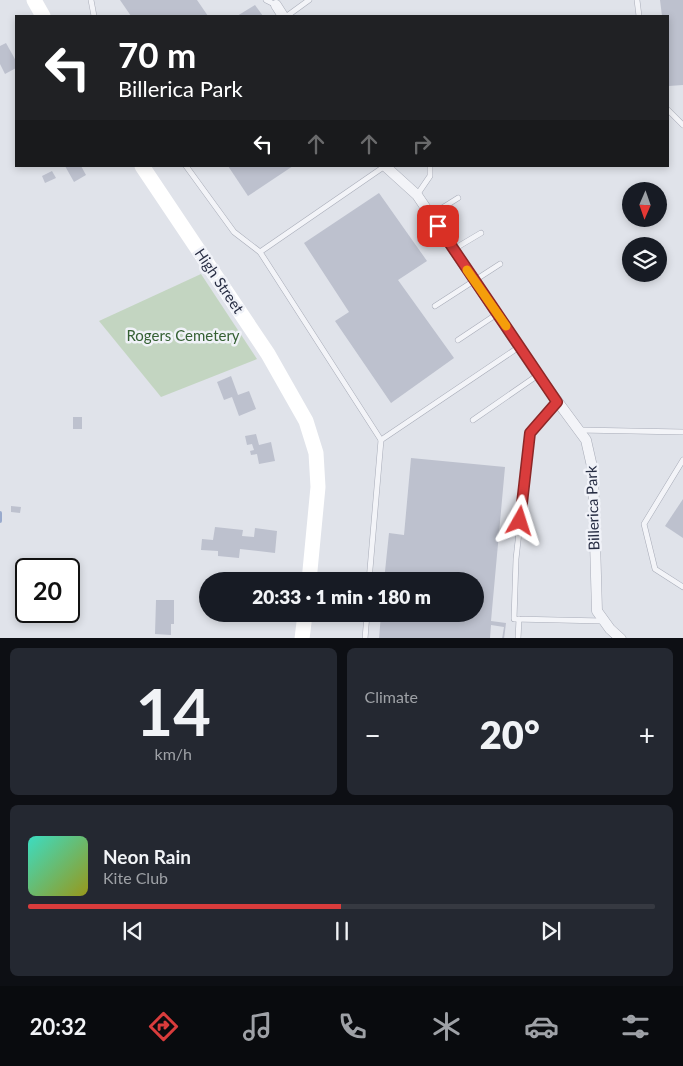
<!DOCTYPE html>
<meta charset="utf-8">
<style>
body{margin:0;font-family:Lato,sans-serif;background:#242831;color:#f1f3f6;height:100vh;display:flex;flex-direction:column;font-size:19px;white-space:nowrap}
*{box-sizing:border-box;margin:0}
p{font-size:16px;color:#9ea1a6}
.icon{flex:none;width:28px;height:28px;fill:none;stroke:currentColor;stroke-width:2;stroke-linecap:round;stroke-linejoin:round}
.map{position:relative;height:638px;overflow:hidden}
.panel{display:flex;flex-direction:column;gap:10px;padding:10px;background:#0d0f14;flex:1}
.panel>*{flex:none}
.guide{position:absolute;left:15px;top:15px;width:654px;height:152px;border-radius:0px;box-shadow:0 2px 8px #0003;background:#202124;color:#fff;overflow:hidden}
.needle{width:32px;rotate:182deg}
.buttons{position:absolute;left:622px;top:182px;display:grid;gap:10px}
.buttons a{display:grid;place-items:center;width:45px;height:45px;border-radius:50%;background:#171b24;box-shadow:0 2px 8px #0003;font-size:25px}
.speed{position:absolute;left:15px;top:558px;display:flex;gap:10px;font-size:25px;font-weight:700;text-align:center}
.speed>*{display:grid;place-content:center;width:65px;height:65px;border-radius:50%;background:#171b24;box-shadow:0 2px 8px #0003;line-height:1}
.speed .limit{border:2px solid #111;border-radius:8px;background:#fff;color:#111}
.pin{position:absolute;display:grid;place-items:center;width:42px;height:42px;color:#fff;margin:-21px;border-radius:10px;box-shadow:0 2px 8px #0006}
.me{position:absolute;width:55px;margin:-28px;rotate:6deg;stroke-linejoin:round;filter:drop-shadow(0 0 4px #0008)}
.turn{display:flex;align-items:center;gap:18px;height:105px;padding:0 20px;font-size:22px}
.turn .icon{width:65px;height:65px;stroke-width:2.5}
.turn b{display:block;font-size:35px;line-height:42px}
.lanes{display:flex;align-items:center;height:48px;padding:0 20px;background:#0003;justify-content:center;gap:25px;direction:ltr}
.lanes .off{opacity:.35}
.big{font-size:38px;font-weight:800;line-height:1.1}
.panel .widget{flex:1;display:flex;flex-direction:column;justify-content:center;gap:8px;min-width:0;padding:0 18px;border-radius:8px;background:#242831}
.panel .dial{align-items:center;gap:0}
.dial b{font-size:65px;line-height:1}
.song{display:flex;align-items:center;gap:15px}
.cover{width:60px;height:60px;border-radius:8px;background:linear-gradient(135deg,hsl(170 70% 55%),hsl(60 70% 35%))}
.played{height:5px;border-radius:2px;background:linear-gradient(90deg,#d93c3c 50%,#363941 50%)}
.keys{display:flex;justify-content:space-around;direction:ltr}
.heat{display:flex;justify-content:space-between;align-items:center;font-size:28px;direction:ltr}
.panel .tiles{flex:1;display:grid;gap:10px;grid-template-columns:1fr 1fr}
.widget:last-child{grid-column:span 2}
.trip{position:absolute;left:199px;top:572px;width:285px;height:50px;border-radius:25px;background:#171b24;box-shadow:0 2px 8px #0003;font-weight:800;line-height:50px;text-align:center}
.tabs{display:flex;height:80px;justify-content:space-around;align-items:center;background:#090b0e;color:#9ea1a6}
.tabs .icon{width:35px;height:35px}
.tabs .active{color:#d93c3c}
.tabs b{font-size:22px;color:#f1f3f6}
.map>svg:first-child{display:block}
</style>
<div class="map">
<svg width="683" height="639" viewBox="0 0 683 639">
<rect width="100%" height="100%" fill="#e0e3ea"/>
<path fill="#c3d5c1" d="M 201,274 L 257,359 L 161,397 L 99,321 Z"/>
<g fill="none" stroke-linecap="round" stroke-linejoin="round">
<path stroke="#99aacd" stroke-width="4" d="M 0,513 L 0,521"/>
</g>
<g fill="#bdc1ce">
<path d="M 120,0 L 197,0 L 208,16 L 131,16 Z"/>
<path d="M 660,0 L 683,0 L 683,85 L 669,86 L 668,16 L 662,16 Z"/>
<path d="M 255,5 L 263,16 L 237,16 Z"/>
<path d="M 6,43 L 16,61 L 16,68 L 5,74 L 0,64 L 0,46 Z"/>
<path d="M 65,166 L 81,166 L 86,175 L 74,182 Z"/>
<path d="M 228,166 L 293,166 L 248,196 Z"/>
<path d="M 52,171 L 56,178 L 45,183 L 42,176 Z"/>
<path d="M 379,193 L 427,261 L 398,280 L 454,358 L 391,403 L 335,321 L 349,312 L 304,243 Z"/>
<path d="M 231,376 L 238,395 L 249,391 L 256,409 L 239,416 L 232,397 L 224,400 L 217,382 Z"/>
<rect x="73" y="417" width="9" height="12"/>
<path d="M 256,434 L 259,445 L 271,442 L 275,461 L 259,464 L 257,454 L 251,455 L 250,451 L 254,450 L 252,444 L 247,445 L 245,436 Z"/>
<path d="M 411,458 L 505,467 L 491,621 L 506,623 L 504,639 L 502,639 L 504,627 L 491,625 L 490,639 L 379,639 L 381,614 L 475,614 L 475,581 L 384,581 L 389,533 L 404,535 Z"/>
<path d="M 683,499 L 683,538 L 665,526 Z"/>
<path d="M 11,506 L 21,507 L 20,513 L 11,512 Z"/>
<path d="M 215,527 L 243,530 L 242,536 L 254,537 L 255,528 L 277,531 L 275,553 L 240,549 L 239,558 L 218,556 L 218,551 L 201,550 L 202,539 L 213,540 Z"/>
<path d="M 156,600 L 174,600 L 174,624 L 171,624 L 171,635 L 155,634 Z"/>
</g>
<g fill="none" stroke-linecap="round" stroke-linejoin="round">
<g stroke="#a8acb8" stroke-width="6">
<g id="service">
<path d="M 91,0 L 94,16"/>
<path d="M 266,0 L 276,5"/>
<path d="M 637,0 L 639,16"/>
<path d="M 287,16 L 309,0"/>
<path d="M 668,110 L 683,125"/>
<path d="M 186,166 L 234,232 L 260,252 L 385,166"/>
<path d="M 417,195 L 430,176 L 430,166"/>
<path d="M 431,215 L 458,198"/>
<path d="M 454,249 L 481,233"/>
<path d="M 260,252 L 381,440 L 369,581"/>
<path d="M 435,306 L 500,264"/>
<path d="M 458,340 L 497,314"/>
<path d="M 557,402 L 530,433 L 516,559 L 514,619 L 603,621"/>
<path d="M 473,420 L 538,375"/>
<path d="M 579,430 L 683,432"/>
<path d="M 381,440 L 519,347"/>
<path d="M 683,460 L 644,524 L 655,569 L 683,587"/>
<path d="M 365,639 L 367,614"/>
<path d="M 518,639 L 519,619"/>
</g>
</g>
<g stroke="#a8acb8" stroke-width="11">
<g id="minor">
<path d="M 276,5 L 283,16"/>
<path d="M 385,166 L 417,195 L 538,375 L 586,440 L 593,471 L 597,611 L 610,629 L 621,639"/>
</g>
</g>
<use href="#service" stroke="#f3f4f8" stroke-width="5"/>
<use href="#minor" stroke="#f3f4f8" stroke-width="10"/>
<g stroke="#fff" stroke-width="15">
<path d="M 34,0 L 43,16"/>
<path d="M 142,166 L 268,354 L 306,421 L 316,453 L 318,487 L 309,581"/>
<path d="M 302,639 L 305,614"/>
</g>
</g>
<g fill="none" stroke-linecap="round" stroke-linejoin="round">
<g stroke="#8d2727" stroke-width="12">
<path id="route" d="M 438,226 L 557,402 L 530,433 L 520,521"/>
</g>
<use href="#route" stroke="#d93c3c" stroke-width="9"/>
<path stroke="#f59e0b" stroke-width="9" d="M 467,270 L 506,326"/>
</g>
<g text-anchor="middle" stroke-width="5" stroke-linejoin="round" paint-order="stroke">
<g font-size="15" fill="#272d43" stroke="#f0f2f8">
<text transform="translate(219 281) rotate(56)" y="5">High Street</text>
<text transform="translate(593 508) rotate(-92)" y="5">Billerica Park</text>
</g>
<g font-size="15" fill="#356033" stroke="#f0f2f8">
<text x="183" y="341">Rogers Cemetery</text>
</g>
</g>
</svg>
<div class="buttons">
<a><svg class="needle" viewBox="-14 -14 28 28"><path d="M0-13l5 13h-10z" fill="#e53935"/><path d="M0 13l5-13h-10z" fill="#9ea1a6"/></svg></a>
<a><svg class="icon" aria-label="layers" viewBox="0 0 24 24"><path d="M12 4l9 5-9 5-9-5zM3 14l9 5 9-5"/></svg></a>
</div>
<div class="speed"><div class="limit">20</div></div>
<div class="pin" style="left:438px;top:226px;background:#d93025"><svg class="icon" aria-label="arrive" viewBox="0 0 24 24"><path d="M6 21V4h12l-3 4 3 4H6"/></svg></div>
<svg class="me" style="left:520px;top:521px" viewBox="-20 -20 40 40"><path d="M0-17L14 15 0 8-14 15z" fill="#d93c3c" stroke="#fff" stroke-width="4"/></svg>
<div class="trip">20:33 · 1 min · 180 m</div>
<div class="guide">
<div class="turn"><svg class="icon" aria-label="left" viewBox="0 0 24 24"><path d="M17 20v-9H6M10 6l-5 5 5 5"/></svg><div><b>70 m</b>Billerica Park</div></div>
<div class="lanes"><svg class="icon" aria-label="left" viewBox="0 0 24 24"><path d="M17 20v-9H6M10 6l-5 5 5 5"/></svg><svg class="icon off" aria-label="ahead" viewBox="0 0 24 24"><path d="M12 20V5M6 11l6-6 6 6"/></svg><svg class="icon off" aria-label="ahead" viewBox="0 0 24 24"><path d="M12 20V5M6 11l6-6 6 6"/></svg><svg class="icon off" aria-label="right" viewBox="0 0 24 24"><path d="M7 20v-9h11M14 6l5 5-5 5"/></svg></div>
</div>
</div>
<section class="panel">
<div class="tiles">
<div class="widget dial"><b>14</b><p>km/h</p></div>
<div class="widget"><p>Climate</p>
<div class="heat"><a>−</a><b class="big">20°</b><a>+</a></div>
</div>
<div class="widget">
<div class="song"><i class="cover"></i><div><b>Neon Rain</b><p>Kite Club</p></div></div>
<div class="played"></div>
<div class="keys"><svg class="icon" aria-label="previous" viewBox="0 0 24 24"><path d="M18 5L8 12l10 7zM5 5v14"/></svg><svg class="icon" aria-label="pause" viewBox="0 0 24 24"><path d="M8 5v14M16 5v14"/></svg><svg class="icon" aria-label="next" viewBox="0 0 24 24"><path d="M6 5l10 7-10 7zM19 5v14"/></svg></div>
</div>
</div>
</section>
<nav class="tabs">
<b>20:32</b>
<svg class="icon active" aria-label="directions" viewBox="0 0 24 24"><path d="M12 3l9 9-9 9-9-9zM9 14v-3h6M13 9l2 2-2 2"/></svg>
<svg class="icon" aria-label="music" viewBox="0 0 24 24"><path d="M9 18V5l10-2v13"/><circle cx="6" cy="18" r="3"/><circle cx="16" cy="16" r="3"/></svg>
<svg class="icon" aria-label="phone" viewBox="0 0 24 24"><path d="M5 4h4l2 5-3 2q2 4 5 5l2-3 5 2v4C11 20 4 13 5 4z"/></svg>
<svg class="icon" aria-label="climate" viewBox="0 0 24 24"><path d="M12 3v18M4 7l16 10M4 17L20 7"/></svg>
<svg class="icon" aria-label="car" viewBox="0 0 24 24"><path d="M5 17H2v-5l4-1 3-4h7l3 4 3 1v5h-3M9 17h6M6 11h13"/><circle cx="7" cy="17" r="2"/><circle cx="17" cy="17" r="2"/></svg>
<svg class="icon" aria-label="filters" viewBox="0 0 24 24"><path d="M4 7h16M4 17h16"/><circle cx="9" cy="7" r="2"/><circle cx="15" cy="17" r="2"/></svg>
</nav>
